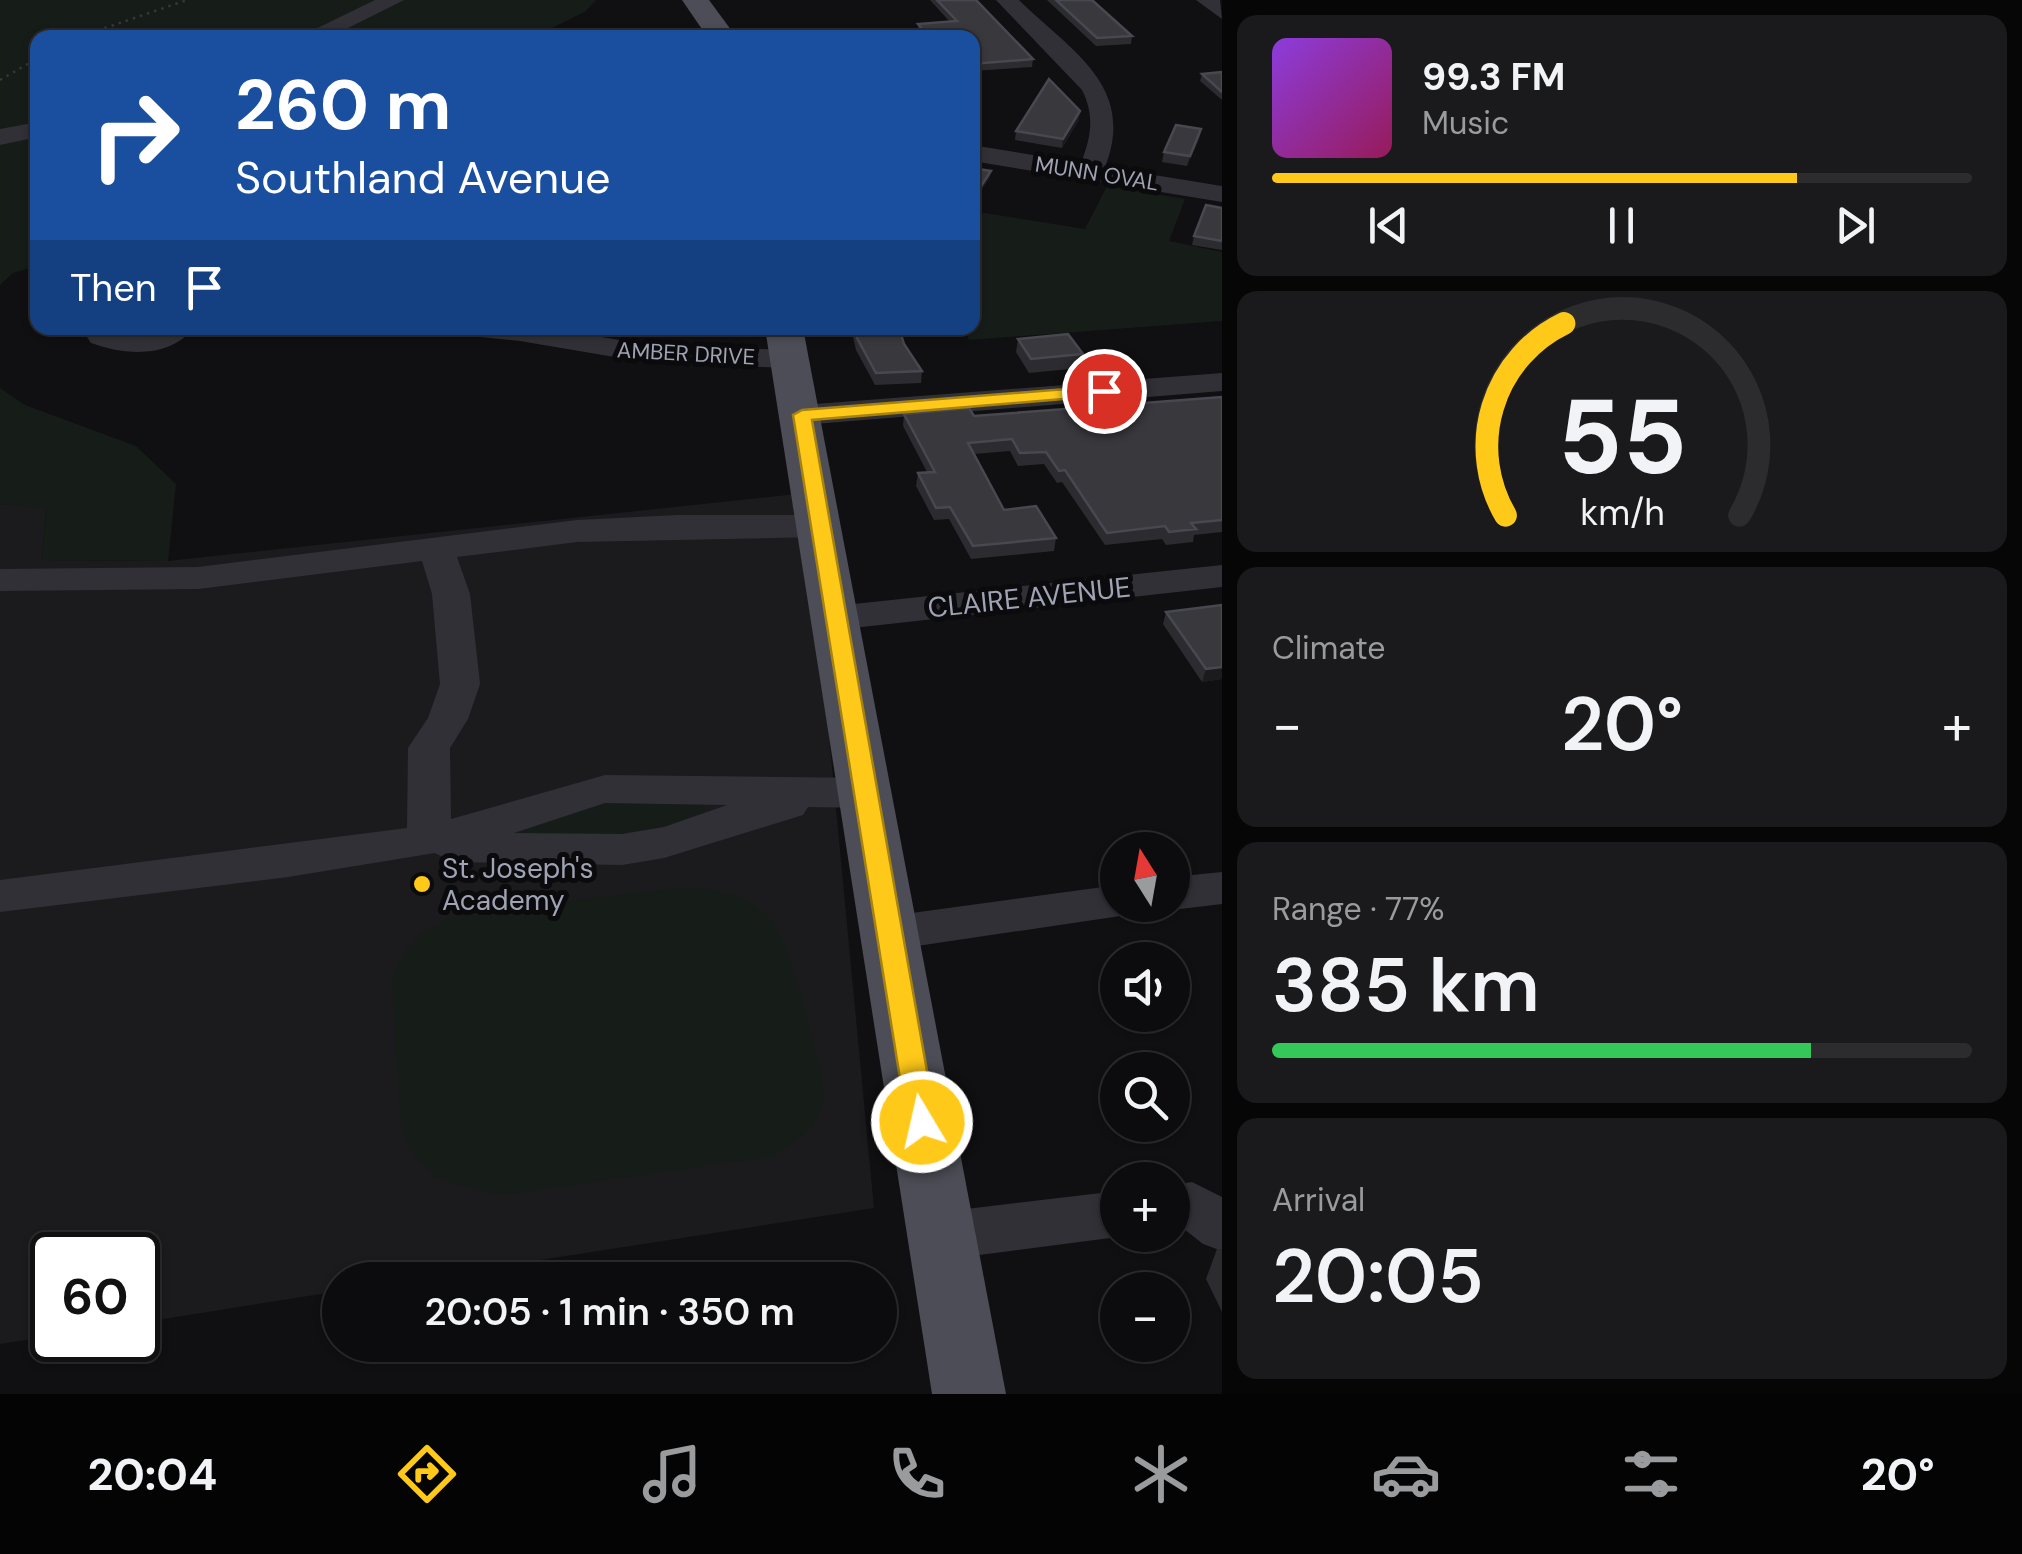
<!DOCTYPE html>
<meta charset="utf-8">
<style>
body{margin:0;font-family:"DM Sans",sans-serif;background:#1a191b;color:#f1f3f6;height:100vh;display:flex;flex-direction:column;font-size:38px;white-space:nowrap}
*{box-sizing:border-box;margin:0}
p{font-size:32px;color:#9a9b9d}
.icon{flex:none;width:55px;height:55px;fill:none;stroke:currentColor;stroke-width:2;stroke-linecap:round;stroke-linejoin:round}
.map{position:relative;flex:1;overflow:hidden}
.side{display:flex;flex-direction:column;gap:15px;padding:15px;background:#070607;width:800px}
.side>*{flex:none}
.hud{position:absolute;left:30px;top:30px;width:950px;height:305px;border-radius:20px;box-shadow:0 2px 8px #0004,0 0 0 2px #2c2b2e;background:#1a4fa0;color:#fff;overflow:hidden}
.needle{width:65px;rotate:349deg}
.buttons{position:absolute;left:1100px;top:832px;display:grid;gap:20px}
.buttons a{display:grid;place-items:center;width:90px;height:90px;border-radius:50%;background:#0c0b0d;box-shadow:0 2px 8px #0004,0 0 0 2px #2c2b2e;font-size:50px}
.speed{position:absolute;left:30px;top:1232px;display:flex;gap:20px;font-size:50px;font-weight:700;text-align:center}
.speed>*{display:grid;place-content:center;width:130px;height:130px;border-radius:50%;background:#0c0b0d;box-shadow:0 2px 8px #0004,0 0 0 2px #2c2b2e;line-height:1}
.speed .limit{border:5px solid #111;border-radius:15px;background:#fff;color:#111}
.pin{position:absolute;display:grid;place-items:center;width:85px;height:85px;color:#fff;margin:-42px;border:5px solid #fff;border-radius:50%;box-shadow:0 2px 10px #0007}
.me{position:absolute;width:110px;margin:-55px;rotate:351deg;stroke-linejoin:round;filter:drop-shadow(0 0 8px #0008)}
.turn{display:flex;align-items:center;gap:35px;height:210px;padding:0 40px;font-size:45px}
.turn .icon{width:130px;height:130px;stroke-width:2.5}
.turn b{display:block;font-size:70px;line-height:85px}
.then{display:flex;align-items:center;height:95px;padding:0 40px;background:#0003;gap:20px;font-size:38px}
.big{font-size:75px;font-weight:600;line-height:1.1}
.side .card{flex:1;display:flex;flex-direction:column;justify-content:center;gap:15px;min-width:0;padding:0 35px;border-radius:20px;background:#1a191b}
.side .dial{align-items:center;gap:0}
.dial svg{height:260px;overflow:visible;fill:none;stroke:#2c2b2e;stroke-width:7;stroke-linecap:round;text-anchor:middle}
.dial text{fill:#f1f3f6;stroke:none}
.song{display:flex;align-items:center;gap:30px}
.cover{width:120px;height:120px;border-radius:15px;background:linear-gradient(135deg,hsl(270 70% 55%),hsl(330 70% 35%))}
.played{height:10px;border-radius:5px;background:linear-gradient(90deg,#ffc919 75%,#2c2b2e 75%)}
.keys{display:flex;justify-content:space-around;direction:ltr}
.heat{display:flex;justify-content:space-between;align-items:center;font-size:55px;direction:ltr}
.charge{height:15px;border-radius:8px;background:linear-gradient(90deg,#34c759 77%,#2c2b2e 0)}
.trip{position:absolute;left:322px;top:1262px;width:575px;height:100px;border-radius:50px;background:#0c0b0d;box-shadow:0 2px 8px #0004,0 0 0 2px #2c2b2e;font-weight:600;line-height:100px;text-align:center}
.dock{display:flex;height:160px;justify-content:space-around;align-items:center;background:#050405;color:#9a9b9d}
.dock .icon{width:70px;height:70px}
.dock .selected{color:#ffc919}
.dock b{font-size:45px;color:#f1f3f6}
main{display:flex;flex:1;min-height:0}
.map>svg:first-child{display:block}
</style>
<main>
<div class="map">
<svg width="1222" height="1394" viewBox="0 0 1222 1394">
<rect width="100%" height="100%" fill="#100f11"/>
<path fill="#1b1b1e" d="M 806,493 L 874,1208 L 412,1280 L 340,1280 L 340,1291 L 138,1323 L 138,1255 L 52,1255 L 52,1336 L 0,1344 L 0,504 L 46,508 L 42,560 L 168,561 Z"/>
<g fill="#161c17">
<path d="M 0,0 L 596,0 L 586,11 L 534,37 L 38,38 L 37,266 L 13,273 L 0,285 Z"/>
<path d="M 1107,186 L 1185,199 L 1169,241 L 1222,252 L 1222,321 L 969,340 L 965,328 L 972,328 L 973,211 L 1085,229 Z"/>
<path d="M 0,388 L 25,405 L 136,446 L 176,484 L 168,561 L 42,560 L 46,509 L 0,504 Z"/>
<path d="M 584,801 L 703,803 L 705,815 L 653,834 L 513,839 L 505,829 Z"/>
<path d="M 680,888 C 709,888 736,891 760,910 C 767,916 774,926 779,934 C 791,956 828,1082 823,1104 C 817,1129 791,1145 770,1157 L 495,1196 L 433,1176 L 408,1146 L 401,1127 L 392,980 L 396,965 L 414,938 L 452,917 L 494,909 Z"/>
</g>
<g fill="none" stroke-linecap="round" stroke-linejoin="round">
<g stroke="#36373d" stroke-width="2.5" stroke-dasharray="2.5 5" stroke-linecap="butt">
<path d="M 76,38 L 187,0"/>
<path d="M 0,80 L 38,58"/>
</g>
<g fill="#303036" fill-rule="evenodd">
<path d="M 375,0 L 404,0 L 328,38 L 297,38 Z"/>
<path d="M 996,0 L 1019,0 C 1071,51 1137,86 1105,167 L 1222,186 L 1222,202 L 972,161 L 972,145 L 1081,163 C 1091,137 1095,116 1082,90 Z"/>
<path d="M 1196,0 L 1220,0 L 1222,19 Z"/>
<path d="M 38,122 L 38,137 L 0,145 L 0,129 Z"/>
<path d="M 81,328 L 111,328 L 131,334 L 159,328 L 193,328 C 170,359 123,355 91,343 Z"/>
<path d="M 448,328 L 547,328 L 650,345 L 790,350 L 801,352 L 805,359 L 801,366 L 790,368 L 650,363 L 520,341 L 452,334 Z"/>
<path d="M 1222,373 L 1222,391 L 802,425 L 791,422 L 786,415 L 791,408 L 802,405 Z"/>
<path d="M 678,515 L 820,515 L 833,518 L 838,526 L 833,534 L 820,537 L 577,542 L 457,557 L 470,594 L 480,684 L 468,719 L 450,748 L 451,819 L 605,775 L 866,778 L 881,783 L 887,793 L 881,803 L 866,808 L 808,807 L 803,815 L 664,858 L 622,865 L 453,862 L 435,853 L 288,877 L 0,912 L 0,880 L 407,828 L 408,748 L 428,718 L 440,684 L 432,594 L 422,561 L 198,589 L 0,591 L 0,569 L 198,567 L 577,520 ZM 605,803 L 727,805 L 664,827 L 622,834 L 514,833 Z"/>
<path d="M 1222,565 L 1222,587 L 835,630 L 822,626 L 816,618 L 822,610 L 835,606 Z"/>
<path d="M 1222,872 L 1222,904 L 1172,910 L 1156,905 L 1172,905 L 1172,877 Z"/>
<path d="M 1118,885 L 1118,905 L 1139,905 L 1134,914 L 890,950 L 874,945 L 867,933 L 874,921 L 890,916 Z"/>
<path d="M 1192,1182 L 1222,1197 L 1222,1251 L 1203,1244 L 1184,1229 L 1172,1231 L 1172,1185 Z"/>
<path d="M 1118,1191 L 1118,1235 L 1124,1235 L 1118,1237 L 941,1260 L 922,1253 L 914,1236 L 922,1219 L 941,1212 Z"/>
</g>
<g fill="#4c4d56" fill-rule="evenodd">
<path d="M 682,0 L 709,0 L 737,38 L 708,38 Z"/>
<path d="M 765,328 L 803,328 L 1006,1394 L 932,1394 Z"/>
</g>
</g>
<g fill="#2c2b2f">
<path d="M 930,0 L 976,0 L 1033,59 L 1032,67 L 972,71 L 972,38 L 923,38 L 918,31 L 918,24 L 950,22 Z"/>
<path d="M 1047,0 L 1092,0 L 1132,36 L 1131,44 L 1096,46 Z"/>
<path d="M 1222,72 L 1222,100 L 1200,81 L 1202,74 Z"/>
<path d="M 1079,120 L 1062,148 L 1015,140 L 1016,131 Z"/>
<path d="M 1201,129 L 1199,139 L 1187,166 L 1162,162 L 1164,152 Z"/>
<path d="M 1222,208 L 1222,250 L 1192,245 L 1194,236 Z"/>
<path d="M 851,328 L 899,328 L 904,344 L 922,371 L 921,383 L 875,385 L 856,350 Z"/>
<path d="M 1018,339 L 1083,354 L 1080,368 L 1029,373 L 1016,352 Z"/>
<path d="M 1222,397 L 1222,532 L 1194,535 L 1193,542 L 1166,545 L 1162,539 L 1105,545 L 1062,482 L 1057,483 L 1044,464 L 1018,466 L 1010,451 L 974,454 L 1004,510 L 1056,538 L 1054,551 L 971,559 L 949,519 L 934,520 L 916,486 L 918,473 L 927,472 L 903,426 L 904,414 L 974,416 Z"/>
<path d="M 1166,612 L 1222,679 L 1202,682 L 1163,624 Z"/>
<path d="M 1217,1249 L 1222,1249 L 1222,1312 L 1206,1279 Z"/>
</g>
<g fill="#1b1a1d">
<path d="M 1080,111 L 1079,120 L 1062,148 L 1063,139 Z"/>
<path d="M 1201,129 L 1199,139 L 1187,166 L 1190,156 Z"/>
<path d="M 991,171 L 990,178 L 972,205 L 972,200 Z"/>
<path d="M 1222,667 L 1222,679 L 1202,682 L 1206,669 Z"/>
</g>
<g fill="#38383d" stroke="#484950" stroke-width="2.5">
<path d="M 937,0 L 976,0 L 1033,59 L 972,64 L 972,38 L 930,38 L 918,24 L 957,21 Z"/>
<path d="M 1056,0 L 1092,0 L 1132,36 L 1097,38 Z"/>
<path d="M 1222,72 L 1222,92 L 1202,74 Z"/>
<path d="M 1049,79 L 1080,111 L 1063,139 L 1016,131 Z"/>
<path d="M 1176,125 L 1201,129 L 1190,156 L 1164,152 Z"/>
<path d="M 972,168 L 991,171 L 972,200 Z"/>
<path d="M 1206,205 L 1222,208 L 1222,241 L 1194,236 Z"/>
<path d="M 855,328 L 899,328 L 904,344 L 922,371 L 876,373 L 857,338 Z"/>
<path d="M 1068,334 L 1083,354 L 1031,359 L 1018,339 Z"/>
<path d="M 1222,397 L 1222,520 L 1191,523 L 1196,529 L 1169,532 L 1165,526 L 1107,533 L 1065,470 L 1059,471 L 1046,452 L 1020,453 L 1012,439 L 968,443 L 1004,510 L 1036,506 L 1056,538 L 973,546 L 950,507 L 936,508 L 918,473 L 935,472 L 904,414 L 969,408 L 974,416 Z"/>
<path d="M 1222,605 L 1222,667 L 1206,669 L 1166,612 Z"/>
</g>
<path fill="#ffc919" stroke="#a68310" stroke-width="2.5" d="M 1104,386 L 1110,387 L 1110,395 L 812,420 L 936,1122 L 932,1131 L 922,1134 L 911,1131 L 907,1122 L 793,415 L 802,410 Z"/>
<circle fill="#ffc919" stroke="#0b0a0c" stroke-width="4" cx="422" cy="884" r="10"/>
<g text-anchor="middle" stroke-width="10" stroke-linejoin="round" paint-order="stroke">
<g font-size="22" fill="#9fa3b3" stroke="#0b0a0c">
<text transform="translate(1097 173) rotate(9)" y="8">MUNN OVAL</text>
<text transform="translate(686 353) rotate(3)" y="8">AMBER DRIVE</text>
</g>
<g font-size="28" fill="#9fa3b3" stroke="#0b0a0c">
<text transform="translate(1029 597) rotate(-6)" y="10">CLAIRE AVENUE</text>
</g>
<g font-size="28" fill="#9fa3b3" stroke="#0b0a0c" text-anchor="start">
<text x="442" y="878">St. Joseph's<tspan x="442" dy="32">Academy</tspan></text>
</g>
</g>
</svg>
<div class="buttons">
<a><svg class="needle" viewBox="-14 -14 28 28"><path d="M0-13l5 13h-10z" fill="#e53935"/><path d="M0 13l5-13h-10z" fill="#9a9b9d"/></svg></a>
<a><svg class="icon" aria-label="sound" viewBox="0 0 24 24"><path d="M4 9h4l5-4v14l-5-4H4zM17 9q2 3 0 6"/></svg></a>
<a><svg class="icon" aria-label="search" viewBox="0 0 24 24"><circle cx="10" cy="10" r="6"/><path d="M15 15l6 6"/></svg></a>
<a>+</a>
<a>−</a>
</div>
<div class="speed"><div class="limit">60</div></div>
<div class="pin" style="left:1104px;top:391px;background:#d93025"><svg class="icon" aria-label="arrive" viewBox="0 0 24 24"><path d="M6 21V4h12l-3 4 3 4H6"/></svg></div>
<svg class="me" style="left:922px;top:1122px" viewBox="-20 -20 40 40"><circle r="17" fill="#ffc919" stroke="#fff" stroke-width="3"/><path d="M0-11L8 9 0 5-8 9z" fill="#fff"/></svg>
<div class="trip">20:05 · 1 min · 350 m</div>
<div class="hud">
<div class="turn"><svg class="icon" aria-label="right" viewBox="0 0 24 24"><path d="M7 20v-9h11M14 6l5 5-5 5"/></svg><div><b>260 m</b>Southland Avenue</div></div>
<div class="then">Then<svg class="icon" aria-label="arrive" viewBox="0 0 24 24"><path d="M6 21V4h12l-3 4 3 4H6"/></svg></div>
</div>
</div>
<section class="side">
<div class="card">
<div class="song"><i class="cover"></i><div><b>99.3 FM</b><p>Music</p></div></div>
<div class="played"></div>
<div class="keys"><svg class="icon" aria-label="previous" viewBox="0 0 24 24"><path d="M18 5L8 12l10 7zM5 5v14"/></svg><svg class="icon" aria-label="pause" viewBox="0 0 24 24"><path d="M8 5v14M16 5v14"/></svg><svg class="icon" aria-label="next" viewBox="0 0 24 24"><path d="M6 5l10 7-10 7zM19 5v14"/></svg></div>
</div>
<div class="card dial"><svg viewBox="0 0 100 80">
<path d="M14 69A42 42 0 1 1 86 69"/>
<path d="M14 69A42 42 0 0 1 32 10" stroke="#ffc919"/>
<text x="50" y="56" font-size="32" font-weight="700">55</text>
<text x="50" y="72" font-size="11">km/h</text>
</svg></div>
<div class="card"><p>Climate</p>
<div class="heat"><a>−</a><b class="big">20°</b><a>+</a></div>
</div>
<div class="card"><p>Range · 77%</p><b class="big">385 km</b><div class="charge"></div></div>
<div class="card"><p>Arrival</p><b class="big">20:05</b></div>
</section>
</main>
<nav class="dock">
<b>20:04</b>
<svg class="icon selected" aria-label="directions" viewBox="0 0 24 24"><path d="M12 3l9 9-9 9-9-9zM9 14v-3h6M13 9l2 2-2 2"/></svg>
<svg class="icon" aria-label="music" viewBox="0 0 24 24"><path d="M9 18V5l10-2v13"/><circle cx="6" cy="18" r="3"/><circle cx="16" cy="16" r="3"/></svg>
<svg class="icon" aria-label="phone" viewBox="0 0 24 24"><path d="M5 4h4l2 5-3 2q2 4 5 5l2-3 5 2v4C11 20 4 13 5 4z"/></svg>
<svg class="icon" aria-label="climate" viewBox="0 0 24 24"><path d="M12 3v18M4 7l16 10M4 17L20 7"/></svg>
<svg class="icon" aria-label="car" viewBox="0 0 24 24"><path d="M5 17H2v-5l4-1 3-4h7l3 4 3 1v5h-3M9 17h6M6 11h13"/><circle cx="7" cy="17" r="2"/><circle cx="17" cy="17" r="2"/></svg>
<svg class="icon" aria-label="filters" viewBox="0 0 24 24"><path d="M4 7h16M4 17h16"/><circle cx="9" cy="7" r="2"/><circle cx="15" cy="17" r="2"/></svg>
<b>20°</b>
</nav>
